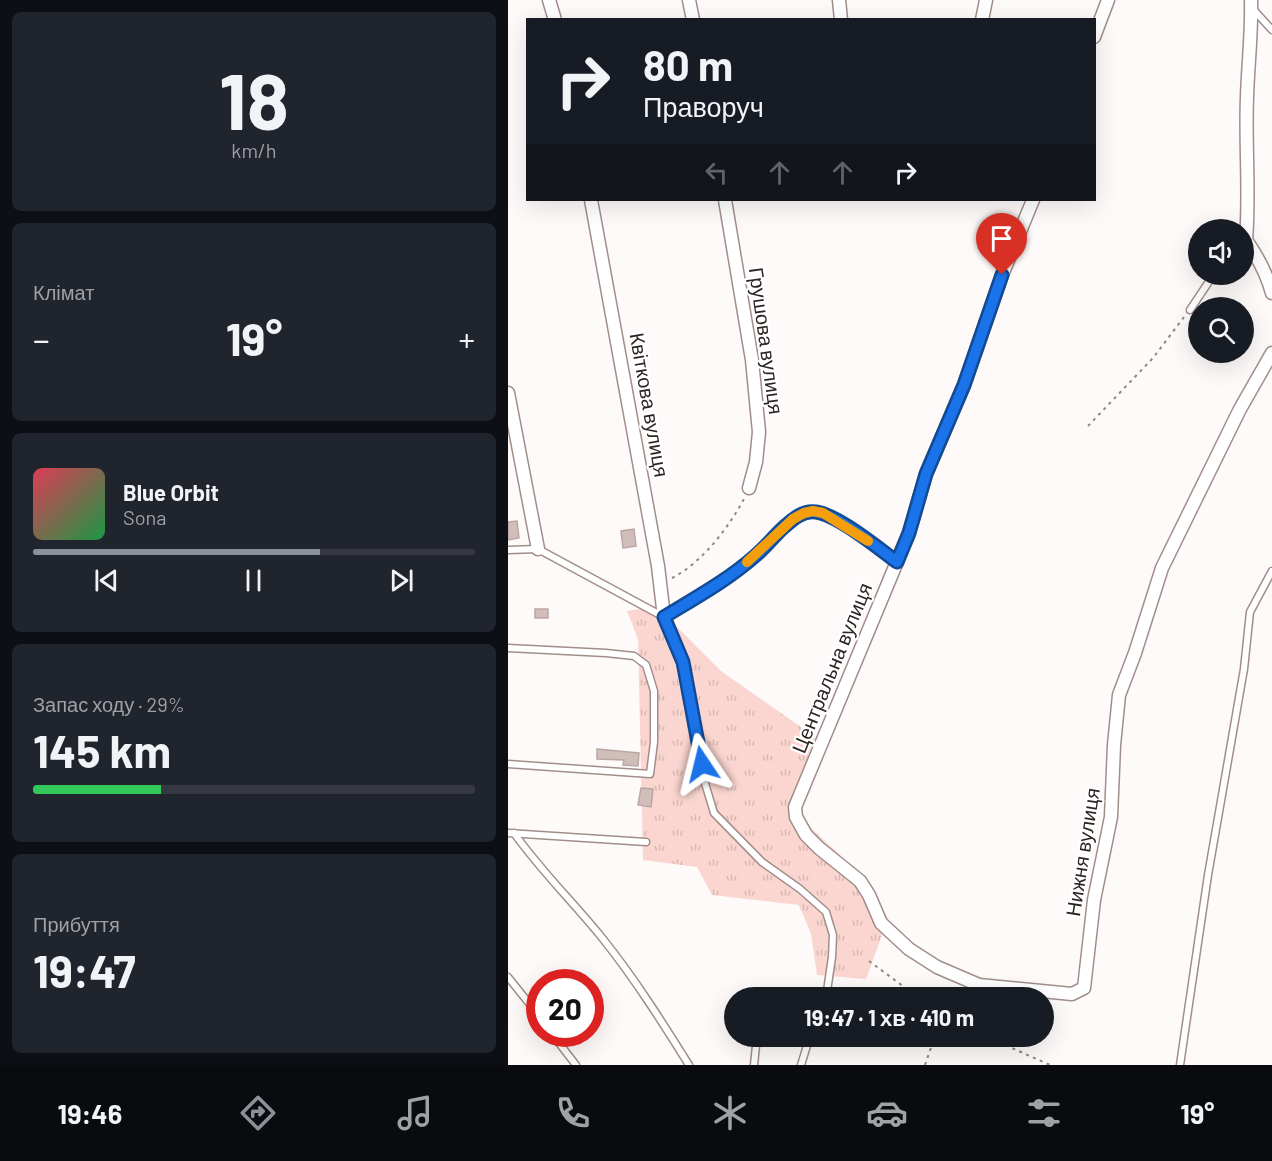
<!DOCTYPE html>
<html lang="uk">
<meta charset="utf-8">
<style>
body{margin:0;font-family:Barlow,sans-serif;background:#20242c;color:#f1f3f6;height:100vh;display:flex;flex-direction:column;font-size:22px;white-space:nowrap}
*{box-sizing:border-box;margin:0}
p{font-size:20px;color:#9ea1a6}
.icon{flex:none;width:33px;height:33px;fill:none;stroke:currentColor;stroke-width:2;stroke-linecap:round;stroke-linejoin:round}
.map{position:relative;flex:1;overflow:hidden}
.panel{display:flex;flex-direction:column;gap:12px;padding:12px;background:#0d0f14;width:508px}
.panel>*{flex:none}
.top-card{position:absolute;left:18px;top:18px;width:570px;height:183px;border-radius:0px;box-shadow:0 6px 24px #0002;background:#171b24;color:#f1f3f6;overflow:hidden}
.fabs{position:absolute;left:680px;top:219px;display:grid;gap:12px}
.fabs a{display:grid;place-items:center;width:66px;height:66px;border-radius:50%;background:#171b24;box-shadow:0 6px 24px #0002;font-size:30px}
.speed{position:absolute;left:18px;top:969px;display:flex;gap:12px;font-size:30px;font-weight:700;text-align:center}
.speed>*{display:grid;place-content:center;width:78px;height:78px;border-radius:50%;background:#171b24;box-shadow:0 6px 24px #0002;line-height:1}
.speed .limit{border:9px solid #d22;background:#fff;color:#111}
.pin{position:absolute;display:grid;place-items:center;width:51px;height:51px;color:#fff;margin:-62px -26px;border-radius:50% 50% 50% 0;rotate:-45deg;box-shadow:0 0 6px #0007}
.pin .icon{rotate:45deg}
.me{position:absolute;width:66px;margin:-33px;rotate:350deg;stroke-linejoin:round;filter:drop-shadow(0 0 4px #0008)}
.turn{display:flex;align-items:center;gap:21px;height:126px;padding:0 18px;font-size:27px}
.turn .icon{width:78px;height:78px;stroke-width:2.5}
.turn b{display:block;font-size:42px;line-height:51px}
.lanes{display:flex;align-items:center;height:57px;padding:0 18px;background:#0003;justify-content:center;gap:30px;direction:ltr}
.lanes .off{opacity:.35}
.big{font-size:45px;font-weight:700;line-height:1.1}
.panel .tile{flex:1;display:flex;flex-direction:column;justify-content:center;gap:9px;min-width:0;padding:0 21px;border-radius:9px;background:#20242c}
.panel .dial{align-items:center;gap:0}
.dial b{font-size:78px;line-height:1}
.song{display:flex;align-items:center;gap:18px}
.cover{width:72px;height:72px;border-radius:9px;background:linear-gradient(135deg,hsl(350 70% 55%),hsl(140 70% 35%))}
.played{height:6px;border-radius:3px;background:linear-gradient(90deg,#8c9099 65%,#363941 65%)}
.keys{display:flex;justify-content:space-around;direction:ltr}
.heat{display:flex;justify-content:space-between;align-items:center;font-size:33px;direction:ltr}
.charge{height:9px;border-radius:4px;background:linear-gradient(90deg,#34c759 29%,#363941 0)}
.trip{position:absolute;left:216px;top:987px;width:330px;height:60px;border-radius:30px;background:#171b24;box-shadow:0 6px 24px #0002;font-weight:700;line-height:60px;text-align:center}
.tabs{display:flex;height:96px;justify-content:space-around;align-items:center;background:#090b0e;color:#9ea1a6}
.tabs .icon{width:42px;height:42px}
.tabs .on{color:#8c9099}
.tabs b{font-size:27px;color:#f1f3f6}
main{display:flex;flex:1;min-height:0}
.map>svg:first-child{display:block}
</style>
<main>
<section class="panel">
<div class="tile dial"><b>18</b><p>km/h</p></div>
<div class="tile"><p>Клімат</p>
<div class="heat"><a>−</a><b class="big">19°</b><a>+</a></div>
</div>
<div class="tile">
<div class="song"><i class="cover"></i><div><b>Blue Orbit</b><p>Sona</p></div></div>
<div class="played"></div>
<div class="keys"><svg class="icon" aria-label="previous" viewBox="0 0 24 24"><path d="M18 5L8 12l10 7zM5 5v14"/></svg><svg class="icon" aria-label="pause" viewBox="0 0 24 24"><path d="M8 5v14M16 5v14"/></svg><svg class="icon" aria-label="next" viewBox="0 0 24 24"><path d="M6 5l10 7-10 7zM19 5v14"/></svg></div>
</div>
<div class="tile"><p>Запас ходу · 29%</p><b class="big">145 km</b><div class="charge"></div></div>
<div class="tile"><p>Прибуття</p><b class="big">19:47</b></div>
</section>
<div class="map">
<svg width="764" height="1065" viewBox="0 0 764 1065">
<defs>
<pattern id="grass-tufts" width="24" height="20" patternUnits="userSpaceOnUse" patternTransform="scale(1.5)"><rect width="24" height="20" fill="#fbd6d0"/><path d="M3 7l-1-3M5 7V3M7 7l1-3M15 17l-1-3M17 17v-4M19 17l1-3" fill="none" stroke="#d7b8b2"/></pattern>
</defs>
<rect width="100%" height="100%" fill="#fefaf9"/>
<path fill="url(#grass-tufts)" d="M 157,605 L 164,622 L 213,671 L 307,737 L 285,797 L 299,824 L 357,879 L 380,919 L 358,979 L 309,975 L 303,934 L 291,905 L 204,895 L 189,867 L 135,860 L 130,639 L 119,611 Z"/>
<g fill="#d1bdba" stroke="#baa7a4" stroke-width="1.5">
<path d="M 9,521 L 11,538 L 0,540 L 0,522 Z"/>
<path d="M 126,529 L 128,546 L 115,548 L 113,531 Z"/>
<rect x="27" y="609" width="13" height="9"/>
<path d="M 89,749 L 131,753 L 130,766 L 115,765 L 116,760 L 89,759 Z"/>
<path d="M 133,788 L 145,789 L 143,807 L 130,805 Z"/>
</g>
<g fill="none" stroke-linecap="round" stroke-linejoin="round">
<g stroke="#a18e8b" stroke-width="9">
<g id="lane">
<path d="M 744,8 L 764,30"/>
<path d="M 682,310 L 706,274"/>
<path d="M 0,550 L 30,549 L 156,617 L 175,662 L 196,780 L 206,813 L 254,862 L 292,889 L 318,912 L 325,935 L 324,957 L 318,998"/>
<path d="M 156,617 C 196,592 235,569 268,535 C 278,525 290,510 306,511 C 327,512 371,549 388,562"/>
<path d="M 0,648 L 98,653 L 126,656 L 138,665 L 146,691 L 146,742 L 142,774 L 0,764"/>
<path d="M 0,833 L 138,842"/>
<path d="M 6,833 C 33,871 66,903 95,939 C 127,979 154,1022 181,1065"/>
<path d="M 0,977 L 32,1017"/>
<path d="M 44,1034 L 68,1065"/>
<path d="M 246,1065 L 249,1036"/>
<path d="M 293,1065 L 302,1036"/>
<path d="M 672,1065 L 700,875 L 736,669 L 742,612 L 764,571"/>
</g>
</g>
<g stroke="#a18e8b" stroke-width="15">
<g id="street">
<path d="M 41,0 L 47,20"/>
<path d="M 181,0 L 185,20"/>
<path d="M 331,0 L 333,20"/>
<path d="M 743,0 C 744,33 740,64 739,97 C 737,145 742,192 738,240 C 749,256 759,274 764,293"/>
<path d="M 474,20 L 478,0"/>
<path d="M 586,37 L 600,0"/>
<path d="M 83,200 L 150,566 L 156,617"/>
<path d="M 217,200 L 244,360 L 251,432 L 248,462 L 241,488"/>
<path d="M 525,200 L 494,275 L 456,385 L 418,474 L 401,533 L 287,807 L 288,817 L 298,835 L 311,848 L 352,881 L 361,895 L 373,923 L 401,949 L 429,967 L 471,985 L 564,994 L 576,988 L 586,900 L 603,817 L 606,745 L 611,695 L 627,653 L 654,568 L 732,409 L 764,353"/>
<path d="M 0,393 L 30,549"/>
</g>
</g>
<g stroke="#8d8786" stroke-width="2" stroke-dasharray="3 4.5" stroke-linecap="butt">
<path d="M 580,426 L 645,358 L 676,317"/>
<path d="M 164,578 C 195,562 220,528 236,499"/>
<path d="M 361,961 L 411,998"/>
<path d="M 477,1036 L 542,1065"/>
<path d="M 417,1065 L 427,1036"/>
</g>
<use href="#lane" stroke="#fff" stroke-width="6"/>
<use href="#street" stroke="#fff" stroke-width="12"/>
</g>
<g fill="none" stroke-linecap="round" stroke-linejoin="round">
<g stroke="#114b97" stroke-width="15">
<path id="route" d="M 194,764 L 175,662 L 156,617 C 187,598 220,580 247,556 C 258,547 266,536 276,527 C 285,519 295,510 308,512 C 330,515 370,548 389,562 L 401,533 L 418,474 L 456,385 L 494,275"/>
</g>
<use href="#route" stroke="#1a73e8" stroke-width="10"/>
<path stroke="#f59e0b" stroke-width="10" d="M 239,562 L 285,519 L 296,513 L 305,511 L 315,513 L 360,541"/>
</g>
<g text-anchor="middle" stroke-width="4.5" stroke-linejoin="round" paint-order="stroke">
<g font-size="20" fill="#2d2524" stroke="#fff">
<text transform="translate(258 341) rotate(82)" y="7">Грушова вулиця</text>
<text transform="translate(141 405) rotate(80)" y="7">Квіткова вулиця</text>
<text transform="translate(324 668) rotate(-68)" y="7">Центральна вулиця</text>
<text transform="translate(575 852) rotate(-81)" y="7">Нижня вулиця</text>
</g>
</g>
</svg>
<div class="fabs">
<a><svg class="icon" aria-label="sound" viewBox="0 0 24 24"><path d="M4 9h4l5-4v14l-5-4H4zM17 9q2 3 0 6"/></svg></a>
<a><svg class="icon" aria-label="search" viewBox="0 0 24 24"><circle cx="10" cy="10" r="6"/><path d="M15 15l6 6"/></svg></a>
</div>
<div class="speed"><div class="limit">20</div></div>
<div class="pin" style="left:494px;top:275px;background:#d93025"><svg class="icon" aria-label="arrive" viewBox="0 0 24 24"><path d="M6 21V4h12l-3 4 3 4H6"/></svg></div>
<svg class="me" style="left:194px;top:764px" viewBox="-20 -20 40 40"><path d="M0-17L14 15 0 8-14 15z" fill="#1a73e8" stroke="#fff" stroke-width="4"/></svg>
<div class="trip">19:47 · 1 хв · 410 m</div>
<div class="top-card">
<div class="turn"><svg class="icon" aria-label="right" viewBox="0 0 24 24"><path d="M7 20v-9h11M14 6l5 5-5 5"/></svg><div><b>80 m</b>Праворуч</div></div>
<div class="lanes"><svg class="icon off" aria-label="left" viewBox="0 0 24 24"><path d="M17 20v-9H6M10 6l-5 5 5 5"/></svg><svg class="icon off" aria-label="ahead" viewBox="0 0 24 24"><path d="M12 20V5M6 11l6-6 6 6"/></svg><svg class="icon off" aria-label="ahead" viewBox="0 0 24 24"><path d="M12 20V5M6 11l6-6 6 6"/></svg><svg class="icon" aria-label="right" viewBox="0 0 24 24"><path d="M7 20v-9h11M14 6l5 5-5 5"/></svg></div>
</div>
</div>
</main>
<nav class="tabs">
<b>19:46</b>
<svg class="icon on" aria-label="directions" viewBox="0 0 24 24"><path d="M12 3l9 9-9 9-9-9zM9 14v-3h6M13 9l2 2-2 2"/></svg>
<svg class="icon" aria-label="music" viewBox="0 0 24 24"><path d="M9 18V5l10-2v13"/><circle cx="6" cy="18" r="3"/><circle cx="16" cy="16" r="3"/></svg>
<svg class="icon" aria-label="phone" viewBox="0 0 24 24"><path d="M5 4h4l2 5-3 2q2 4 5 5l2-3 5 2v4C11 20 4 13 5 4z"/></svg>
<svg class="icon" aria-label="climate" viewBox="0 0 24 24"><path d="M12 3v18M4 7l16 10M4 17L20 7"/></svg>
<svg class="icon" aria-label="car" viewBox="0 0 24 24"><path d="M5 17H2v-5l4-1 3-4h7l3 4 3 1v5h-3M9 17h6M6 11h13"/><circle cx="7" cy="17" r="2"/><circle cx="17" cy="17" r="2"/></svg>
<svg class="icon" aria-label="filters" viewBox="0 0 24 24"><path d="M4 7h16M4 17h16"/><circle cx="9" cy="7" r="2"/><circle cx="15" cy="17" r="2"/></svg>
<b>19°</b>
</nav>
